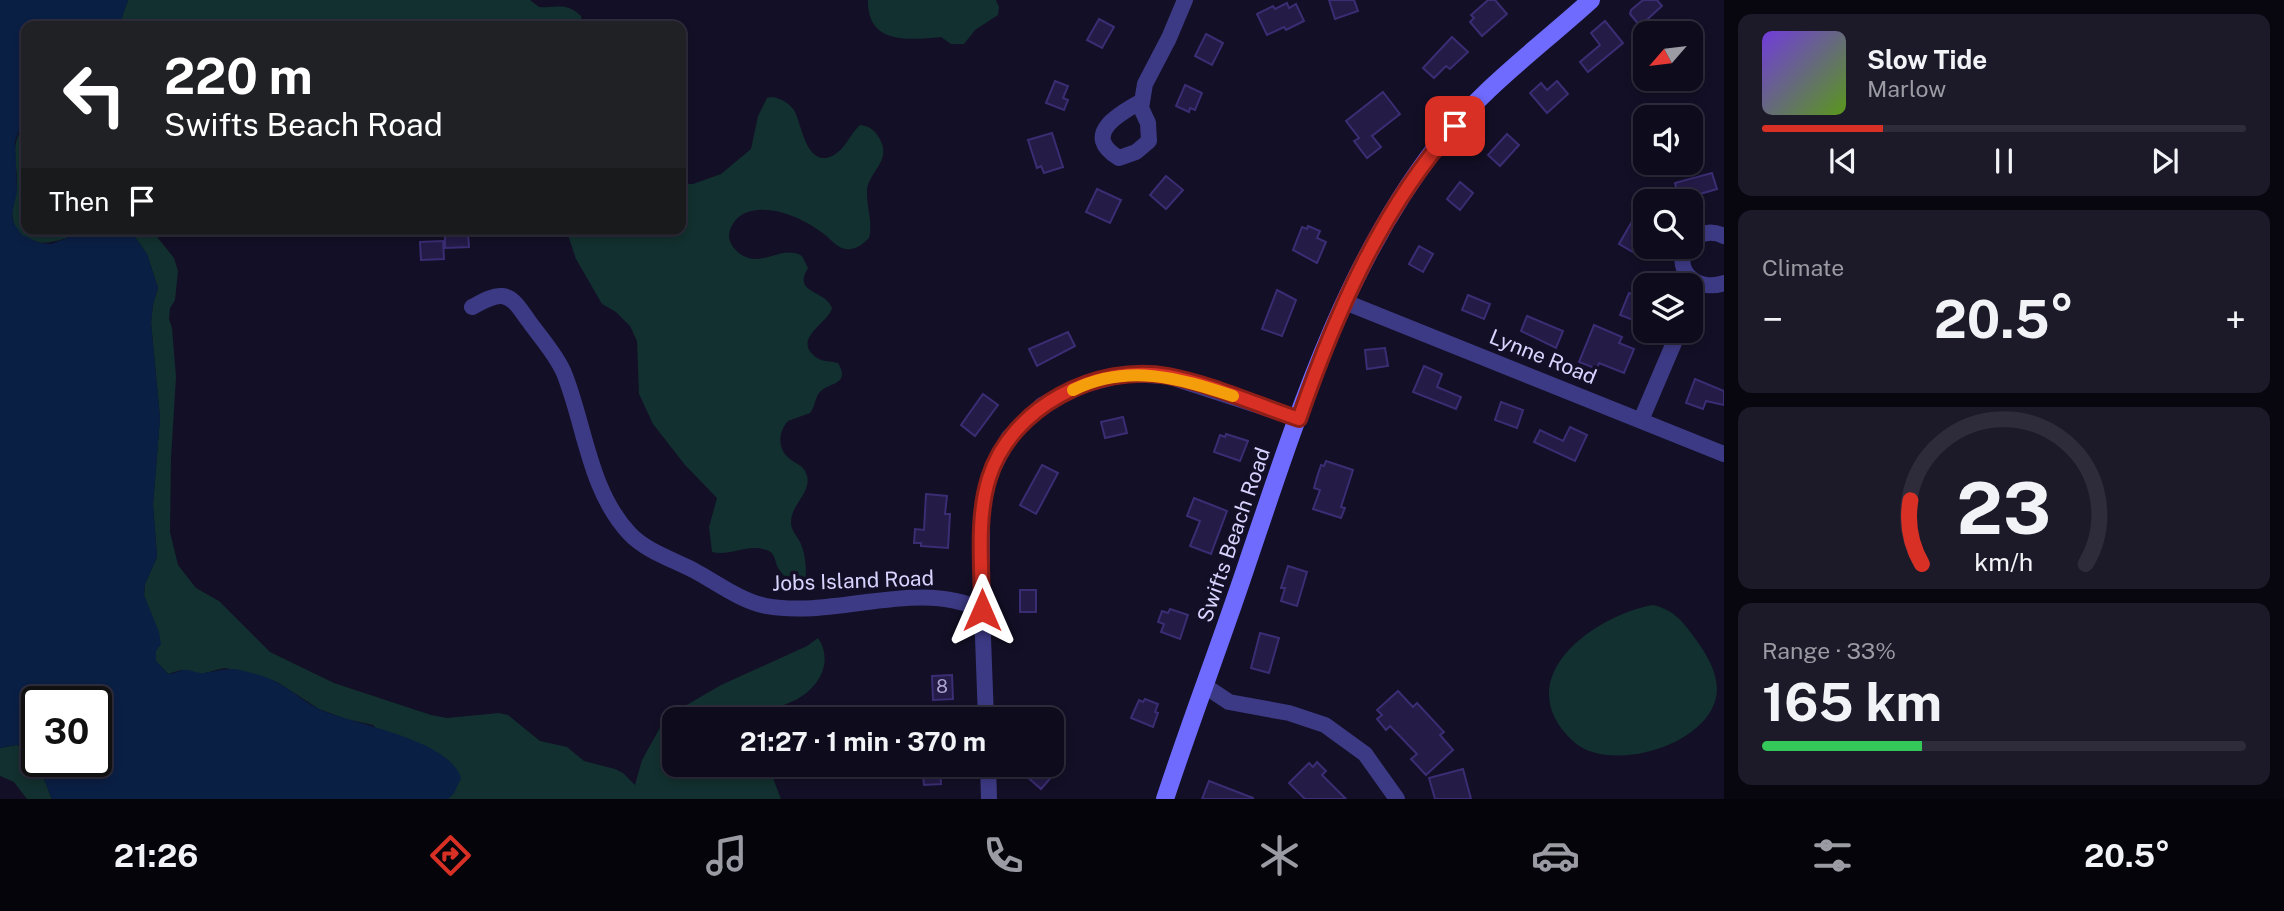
<!DOCTYPE html>
<meta charset="utf-8">
<style>
body{margin:0;font-family:"Public Sans",sans-serif;background:#1c1929;color:#f1f3f6;height:100vh;display:flex;flex-direction:column;font-size:26px;white-space:nowrap}
*{box-sizing:border-box;margin:0}
p{font-size:23px;color:#9b9ba3}
.icon{flex:none;width:38px;height:38px;fill:none;stroke:currentColor;stroke-width:2;stroke-linecap:round;stroke-linejoin:round}
.map{position:relative;flex:1;overflow:hidden}
.panel{display:flex;flex-direction:column;gap:14px;padding:14px;background:#08060f;width:560px}
.panel>*{flex:none}
.guide{position:absolute;left:21px;top:21px;width:665px;height:214px;border-radius:14px;box-shadow:0 4px 10px #0003,0 0 0 2px #2e2b3b;background:#202124;color:#fff;overflow:hidden}
.needle{width:46px;rotate:242deg}
.tools{position:absolute;left:1633px;top:21px;display:grid;gap:14px}
.tools a{display:grid;place-items:center;width:70px;height:70px;border-radius:14px;background:#0e0b1c;box-shadow:0 4px 10px #0003,0 0 0 2px #2e2b3b;font-size:35px}
.speed{position:absolute;left:21px;top:686px;display:flex;gap:14px;font-size:35px;font-weight:700;text-align:center}
.speed>*{display:grid;place-content:center;width:91px;height:91px;border-radius:50%;background:#0e0b1c;box-shadow:0 4px 10px #0003,0 0 0 2px #2e2b3b;line-height:1}
.speed .limit{border:4px solid #111;border-radius:10px;background:#fff;color:#111}
.pin{position:absolute;display:grid;place-items:center;width:60px;height:60px;color:#fff;margin:-30px;border-radius:14px;box-shadow:0 4px 10px #0006}
.me{position:absolute;width:77px;margin:-38px;rotate:0deg;stroke-linejoin:round;filter:drop-shadow(0 0 5px #0008)}
.turn{display:flex;align-items:center;gap:24px;height:147px;padding:0 28px;font-size:32px}
.turn .icon{width:91px;height:91px;stroke-width:2.5}
.turn b{display:block;font-size:49px;line-height:60px}
.then{display:flex;align-items:center;height:66px;padding:0 28px;background:#0003;gap:14px;font-size:26px}
.big{font-size:52px;font-weight:700;line-height:1.1}
.panel .tile{flex:1;display:flex;flex-direction:column;justify-content:center;gap:10px;min-width:0;padding:0 24px;border-radius:14px;background:#1c1929}
.panel .dial{align-items:center;gap:0}
.dial svg{height:182px;overflow:visible;fill:none;stroke:#2e2b3b;stroke-width:7;stroke-linecap:round;text-anchor:middle}
.dial text{fill:#f1f3f6;stroke:none}
.song{display:flex;align-items:center;gap:21px}
.cover{width:84px;height:84px;border-radius:10px;background:linear-gradient(135deg,hsl(260 70% 55%),hsl(90 70% 35%))}
.played{height:7px;border-radius:4px;background:linear-gradient(90deg,#d93025 25%,#2e2b3b 25%)}
.keys{display:flex;justify-content:space-around;direction:ltr}
.heat{display:flex;justify-content:space-between;align-items:center;font-size:38px;direction:ltr}
.charge{height:10px;border-radius:5px;background:linear-gradient(90deg,#34c759 33%,#2e2b3b 0)}
.trip{position:absolute;left:662px;top:707px;width:402px;height:70px;border-radius:14px;background:#0e0b1c;box-shadow:0 4px 10px #0003,0 0 0 2px #2e2b3b;font-weight:700;line-height:70px;text-align:center}
.tabs{display:flex;height:112px;justify-content:space-around;align-items:center;background:#06040b;color:#9b9ba3}
.tabs .icon{width:49px;height:49px}
.tabs .active{color:#d93025}
.tabs b{font-size:32px;color:#f1f3f6}
main{display:flex;flex:1;min-height:0}
.map>svg:first-child{display:block}
</style>
<main>
<div class="map">
<svg width="1724" height="799" viewBox="0 0 1724 799">
<rect width="100%" height="100%" fill="#130f26"/>
<g fill="#12302f">
<path d="M 128,0 L 530,0 L 539,7 C 558,9 564,1 581,16 L 583,26 L 119,26 Z"/>
<path d="M 868,0 L 996,0 L 999,7 L 998,15 L 975,30 L 964,44 L 951,44 L 941,37 C 909,40 867,45 868,0 Z"/>
<path d="M 772,97 C 781,98 791,104 795,112 C 802,126 807,170 834,155 C 846,148 850,134 860,125 C 869,126 873,129 878,136 C 895,161 866,172 867,193 C 867,209 873,222 869,238 C 865,242 858,248 851,249 C 839,251 832,240 824,234 C 803,218 768,202 743,214 C 736,218 729,227 729,236 C 729,243 735,250 740,254 C 761,269 782,244 802,256 L 808,268 C 792,294 825,289 832,308 C 829,323 790,339 817,358 C 823,362 832,361 838,363 C 851,385 829,382 820,392 C 815,397 815,407 810,413 L 788,421 C 778,432 777,449 790,459 C 796,464 803,465 806,473 C 814,492 790,504 791,523 C 791,530 797,536 800,542 C 806,555 807,571 805,585 L 798,586 C 790,582 781,574 777,566 C 775,561 775,554 769,551 C 750,542 730,557 712,552 L 709,527 L 717,498 L 685,465 L 653,424 L 639,394 L 637,341 L 630,326 L 616,312 L 602,304 L 576,259 L 566,229 L 681,229 L 681,184 L 693,184 L 721,174 L 751,149 L 758,116 L 767,98 Z"/>
<path d="M 26,126 L 26,229 L 85,229 C 63,243 20,255 13,219 C 10,206 17,194 17,181 C 17,162 9,139 26,126 Z"/>
<path d="M 129,229 L 154,229 L 158,238 L 174,258 L 178,271 L 175,300 L 170,308 L 169,319 L 172,328 L 176,377 L 171,458 L 170,532 L 178,565 L 196,588 L 219,601 L 270,652 L 334,683 L 431,715 L 447,718 L 499,713 L 508,715 L 540,741 L 567,747 L 584,761 L 615,769 L 623,773 L 635,785 L 642,760 L 666,717 L 721,685 L 807,646 L 818,638 C 833,660 821,685 799,698 C 786,706 776,704 768,719 L 674,719 L 674,765 L 768,765 L 781,799 L 445,799 L 373,725 L 346,719 L 319,709 L 277,682 L 238,670 L 224,668 L 201,674 L 181,670 L 168,674 L 156,661 L 147,604 L 144,595 L 145,584 L 157,557 L 153,505 L 160,418 L 151,323 L 153,304 L 158,288 L 147,254 Z"/>
<path d="M 1653,605 C 1675,610 1684,623 1697,641 C 1707,655 1717,672 1717,690 C 1715,744 1611,775 1574,742 C 1506,680 1592,616 1653,605 Z"/>
<path d="M 16,745 C 37,750 44,781 52,799 L 27,799 L 14,782 L 0,776 L 0,748 Z"/>
</g>
<path fill="#0a1f44" fill-rule="evenodd" d="M 0,0 L 128,0 L 119,26 L 26,26 L 26,126 L 19,131 L 15,141 L 17,192 L 12,214 L 13,222 L 22,235 L 40,243 L 51,244 L 75,235 L 85,229 L 129,229 L 147,254 L 158,288 L 153,304 L 151,323 L 160,418 L 153,505 L 157,557 L 145,584 L 144,595 L 159,632 L 161,644 L 156,651 L 156,661 L 168,674 C 174,674 178,671 183,670 C 191,669 197,674 204,673 C 217,672 227,667 240,670 C 252,673 265,676 276,682 C 292,690 305,703 321,710 C 355,725 449,739 461,778 L 454,793 L 448,799 L 52,799 C 47,786 35,752 22,746 C 15,743 7,747 0,748 ZM 37,702 L 96,702 L 96,761 L 37,761 Z"/>
<g fill="#241b47" stroke="#3b2d73" stroke-width="2">
<path d="M 1329,0 L 1354,0 L 1358,11 L 1335,19 Z"/>
<path d="M 1488,0 L 1495,0 L 1507,14 L 1482,36 L 1470,22 L 1474,18 L 1471,15 Z"/>
<path d="M 1643,0 L 1657,0 L 1662,6 L 1640,26 L 1630,14 L 1631,10 Z"/>
<path d="M 1287,3 L 1289,8 L 1296,4 L 1304,21 L 1286,30 L 1284,27 L 1267,35 L 1257,14 L 1273,6 L 1275,9 Z"/>
<path d="M 1099,19 L 1114,27 L 1102,48 L 1087,40 Z"/>
<path d="M 1605,21 L 1623,43 L 1588,72 L 1580,62 L 1600,45 L 1591,33 Z"/>
<path d="M 1206,34 L 1223,43 L 1212,65 L 1195,56 Z"/>
<path d="M 1452,37 L 1468,52 L 1450,69 L 1446,66 L 1434,78 L 1423,68 Z"/>
<path d="M 1055,81 L 1068,86 L 1063,98 L 1068,100 L 1064,110 L 1046,103 Z"/>
<path d="M 1557,81 L 1568,94 L 1547,113 L 1530,93 L 1541,83 L 1547,90 Z"/>
<path d="M 1185,85 L 1202,93 L 1195,110 L 1190,108 L 1189,112 L 1176,106 Z"/>
<path d="M 1383,92 L 1400,114 L 1372,136 L 1381,147 L 1367,158 L 1354,141 L 1359,138 L 1346,121 Z"/>
<path d="M 1052,133 L 1063,167 L 1044,173 L 1041,166 L 1037,168 L 1028,140 Z"/>
<path d="M 1507,134 L 1519,145 L 1500,166 L 1488,155 Z"/>
<path d="M 1712,173 L 1717,189 L 1679,200 L 1675,183 Z"/>
<path d="M 1166,176 L 1183,190 L 1166,209 L 1150,195 Z"/>
<path d="M 1460,182 L 1473,193 L 1460,210 L 1447,199 Z"/>
<path d="M 1097,189 L 1121,200 L 1110,223 L 1086,212 Z"/>
<path d="M 1634,218 L 1645,224 L 1640,234 L 1645,237 L 1645,259 L 1619,244 Z"/>
<path d="M 1308,226 L 1320,231 L 1317,238 L 1326,242 L 1317,263 L 1293,250 L 1302,227 L 1307,229 Z"/>
<path d="M 468,232 L 469,247 L 445,248 L 445,233 Z"/>
<path d="M 443,241 L 444,259 L 421,260 L 420,242 Z"/>
<path d="M 1419,246 L 1433,254 L 1423,272 L 1409,264 Z"/>
<path d="M 1277,290 L 1296,300 L 1282,336 L 1262,329 Z"/>
<path d="M 1629,293 L 1645,299 L 1636,321 L 1620,315 Z"/>
<path d="M 1468,295 L 1490,304 L 1484,319 L 1462,310 Z"/>
<path d="M 1527,316 L 1563,331 L 1556,348 L 1521,331 Z"/>
<path d="M 1594,325 L 1622,337 L 1619,343 L 1634,349 L 1624,373 L 1599,363 L 1597,369 L 1579,362 Z"/>
<path d="M 1068,332 L 1075,346 L 1037,366 L 1029,349 Z"/>
<path d="M 1385,348 L 1388,366 L 1367,369 L 1365,350 Z"/>
<path d="M 1424,366 L 1442,374 L 1437,387 L 1461,397 L 1456,409 L 1413,392 Z"/>
<path d="M 1695,379 L 1724,391 L 1724,405 L 1706,401 L 1703,409 L 1686,403 Z"/>
<path d="M 983,394 L 998,405 L 975,436 L 961,425 Z"/>
<path d="M 1501,402 L 1523,410 L 1517,428 L 1495,420 Z"/>
<path d="M 1123,417 L 1127,433 L 1105,438 L 1101,422 Z"/>
<path d="M 1570,427 L 1587,435 L 1575,461 L 1534,442 L 1540,430 L 1563,441 Z"/>
<path d="M 1226,434 L 1248,441 L 1240,461 L 1214,452 L 1220,435 L 1225,437 Z"/>
<path d="M 1326,461 L 1353,470 L 1341,507 L 1345,508 L 1341,518 L 1313,509 L 1320,490 L 1314,488 L 1317,477 L 1321,465 L 1324,466 Z"/>
<path d="M 1042,465 L 1058,473 L 1036,514 L 1020,505 Z"/>
<path d="M 926,494 L 947,496 L 945,514 L 950,514 L 948,548 L 921,546 L 921,543 L 914,543 L 915,529 L 924,530 Z"/>
<path d="M 1194,498 L 1227,511 L 1211,554 L 1190,546 L 1200,521 L 1187,516 Z"/>
<path d="M 1288,566 L 1307,572 L 1297,606 L 1281,601 L 1285,588 L 1281,588 Z"/>
<rect x="1020" y="590" width="16" height="22"/>
<path d="M 1170,609 L 1188,615 L 1180,639 L 1161,632 L 1164,624 L 1158,622 L 1162,611 L 1168,613 Z"/>
<path d="M 1260,633 L 1279,638 L 1269,673 L 1251,668 Z"/>
<path d="M 952,675 L 953,699 L 933,700 L 932,676 Z"/>
<path d="M 1398,691 L 1413,707 L 1417,703 L 1444,732 L 1440,735 L 1453,750 L 1426,775 L 1411,759 L 1417,754 L 1390,726 L 1386,730 L 1377,719 L 1382,715 L 1377,710 Z"/>
<path d="M 1145,699 L 1158,704 L 1155,712 L 1158,713 L 1153,727 L 1131,718 L 1139,700 L 1143,702 Z"/>
<path d="M 1317,762 L 1326,771 L 1322,775 L 1346,799 L 1305,799 L 1289,783 L 1309,763 L 1313,767 Z"/>
<path d="M 922,765 L 940,765 L 941,784 L 924,785 Z"/>
<path d="M 1036,765 L 1050,765 L 1051,771 L 1054,774 L 1041,789 L 1026,776 Z"/>
<path d="M 1463,769 L 1471,799 L 1435,799 L 1429,778 Z"/>
<path d="M 1209,781 L 1253,798 L 1253,799 L 1202,799 Z"/>
</g>
<g fill="none" stroke-linecap="round" stroke-linejoin="round">
<g stroke="#3d3a85" stroke-width="16">
<path d="M 1142,101 C 1120,113 1080,135 1119,158 L 1136,152 L 1149,141 L 1148,123 L 1141,108 L 1145,84 L 1169,38 L 1185,0"/>
<path d="M 1690,241 C 1701,232 1712,230 1724,236"/>
<path d="M 1686,247 C 1673,273 1699,292 1724,283"/>
<path d="M 1345,302 L 1724,454"/>
<path d="M 1690,303 L 1698,284"/>
<path d="M 472,307 C 480,303 492,295 502,296 C 514,297 521,311 528,320 C 540,337 556,354 564,373 C 585,425 589,491 630,534 C 646,551 674,560 695,571 C 717,583 741,601 766,606 C 836,619 917,578 982,610"/>
<path d="M 1641,420 L 1679,331"/>
<path d="M 1205,686 L 1229,702 L 1289,713 L 1325,725 L 1365,754 L 1397,799"/>
<path d="M 986,719 L 982,610 L 982,511 L 989,476 L 1009,437 L 1042,405 L 1083,385 L 1125,374 L 1167,376 L 1299,419"/>
<path d="M 988,765 L 989,799"/>
</g>
<path stroke="#6f6bff" stroke-width="18" d="M 1165,799 C 1191,720 1221,642 1247,564 C 1296,420 1343,267 1437,146 C 1481,89 1538,48 1591,0"/>
</g>
<g fill="none" stroke-linecap="round" stroke-linejoin="round">
<g stroke="#8d1f18" stroke-width="18">
<path id="route" d="M 982,610 C 982,567 976,519 989,478 C 1011,407 1097,363 1168,376 C 1211,384 1257,405 1299,419 C 1335,315 1381,209 1455,126"/>
</g>
<use href="#route" stroke="#d93025" stroke-width="12"/>
<path stroke="#f59e0b" stroke-width="12" d="M 1073,390 C 1128,363 1178,378 1233,396"/>
</g>
<g text-anchor="middle" stroke-width="7" stroke-linejoin="round" paint-order="stroke">
<g font-size="18" fill="#aca6d1">
<text x="942" y="693">8</text>
</g>
<g font-size="21" fill="#d9d4ff" stroke="#130f26">
<text transform="translate(1543 357) rotate(22)" y="7">Lynne Road</text>
<text transform="translate(1234 535) rotate(-71)" y="7">Swifts Beach Road</text>
<text transform="translate(853 581) rotate(-2)" y="7">Jobs Island Road</text>
</g>
</g>
</svg>
<div class="tools">
<a><svg class="needle" viewBox="-14 -14 28 28"><path d="M0-13l5 13h-10z" fill="#e53935"/><path d="M0 13l5-13h-10z" fill="#9b9ba3"/></svg></a>
<a><svg class="icon" aria-label="sound" viewBox="0 0 24 24"><path d="M4 9h4l5-4v14l-5-4H4zM17 9q2 3 0 6"/></svg></a>
<a><svg class="icon" aria-label="search" viewBox="0 0 24 24"><circle cx="10" cy="10" r="6"/><path d="M15 15l6 6"/></svg></a>
<a><svg class="icon" aria-label="layers" viewBox="0 0 24 24"><path d="M12 4l9 5-9 5-9-5zM3 14l9 5 9-5"/></svg></a>
</div>
<div class="speed"><div class="limit">30</div></div>
<div class="pin" style="left:1455px;top:126px;background:#d93025"><svg class="icon" aria-label="arrive" viewBox="0 0 24 24"><path d="M6 21V4h12l-3 4 3 4H6"/></svg></div>
<svg class="me" style="left:982px;top:610px" viewBox="-20 -20 40 40"><path d="M0-17L14 15 0 8-14 15z" fill="#d93025" stroke="#fff" stroke-width="4"/></svg>
<div class="trip">21:27 · 1 min · 370 m</div>
<div class="guide">
<div class="turn"><svg class="icon" aria-label="left" viewBox="0 0 24 24"><path d="M17 20v-9H6M10 6l-5 5 5 5"/></svg><div><b>220 m</b>Swifts Beach Road</div></div>
<div class="then">Then<svg class="icon" aria-label="arrive" viewBox="0 0 24 24"><path d="M6 21V4h12l-3 4 3 4H6"/></svg></div>
</div>
</div>
<section class="panel">
<div class="tile">
<div class="song"><i class="cover"></i><div><b>Slow Tide</b><p>Marlow</p></div></div>
<div class="played"></div>
<div class="keys"><svg class="icon" aria-label="previous" viewBox="0 0 24 24"><path d="M18 5L8 12l10 7zM5 5v14"/></svg><svg class="icon" aria-label="pause" viewBox="0 0 24 24"><path d="M8 5v14M16 5v14"/></svg><svg class="icon" aria-label="next" viewBox="0 0 24 24"><path d="M6 5l10 7-10 7zM19 5v14"/></svg></div>
</div>
<div class="tile"><p>Climate</p>
<div class="heat"><a>−</a><b class="big">20.5°</b><a>+</a></div>
</div>
<div class="tile dial"><svg viewBox="0 0 100 80">
<path d="M14 69A42 42 0 1 1 86 69"/>
<path d="M14 69A42 42 0 0 1 9 41" stroke="#d93025"/>
<text x="50" y="56" font-size="32" font-weight="700">23</text>
<text x="50" y="72" font-size="11">km/h</text>
</svg></div>
<div class="tile"><p>Range · 33%</p><b class="big">165 km</b><div class="charge"></div></div>
</section>
</main>
<nav class="tabs">
<b>21:26</b>
<svg class="icon active" aria-label="directions" viewBox="0 0 24 24"><path d="M12 3l9 9-9 9-9-9zM9 14v-3h6M13 9l2 2-2 2"/></svg>
<svg class="icon" aria-label="music" viewBox="0 0 24 24"><path d="M9 18V5l10-2v13"/><circle cx="6" cy="18" r="3"/><circle cx="16" cy="16" r="3"/></svg>
<svg class="icon" aria-label="phone" viewBox="0 0 24 24"><path d="M5 4h4l2 5-3 2q2 4 5 5l2-3 5 2v4C11 20 4 13 5 4z"/></svg>
<svg class="icon" aria-label="climate" viewBox="0 0 24 24"><path d="M12 3v18M4 7l16 10M4 17L20 7"/></svg>
<svg class="icon" aria-label="car" viewBox="0 0 24 24"><path d="M5 17H2v-5l4-1 3-4h7l3 4 3 1v5h-3M9 17h6M6 11h13"/><circle cx="7" cy="17" r="2"/><circle cx="17" cy="17" r="2"/></svg>
<svg class="icon" aria-label="filters" viewBox="0 0 24 24"><path d="M4 7h16M4 17h16"/><circle cx="9" cy="7" r="2"/><circle cx="15" cy="17" r="2"/></svg>
<b>20.5°</b>
</nav>
